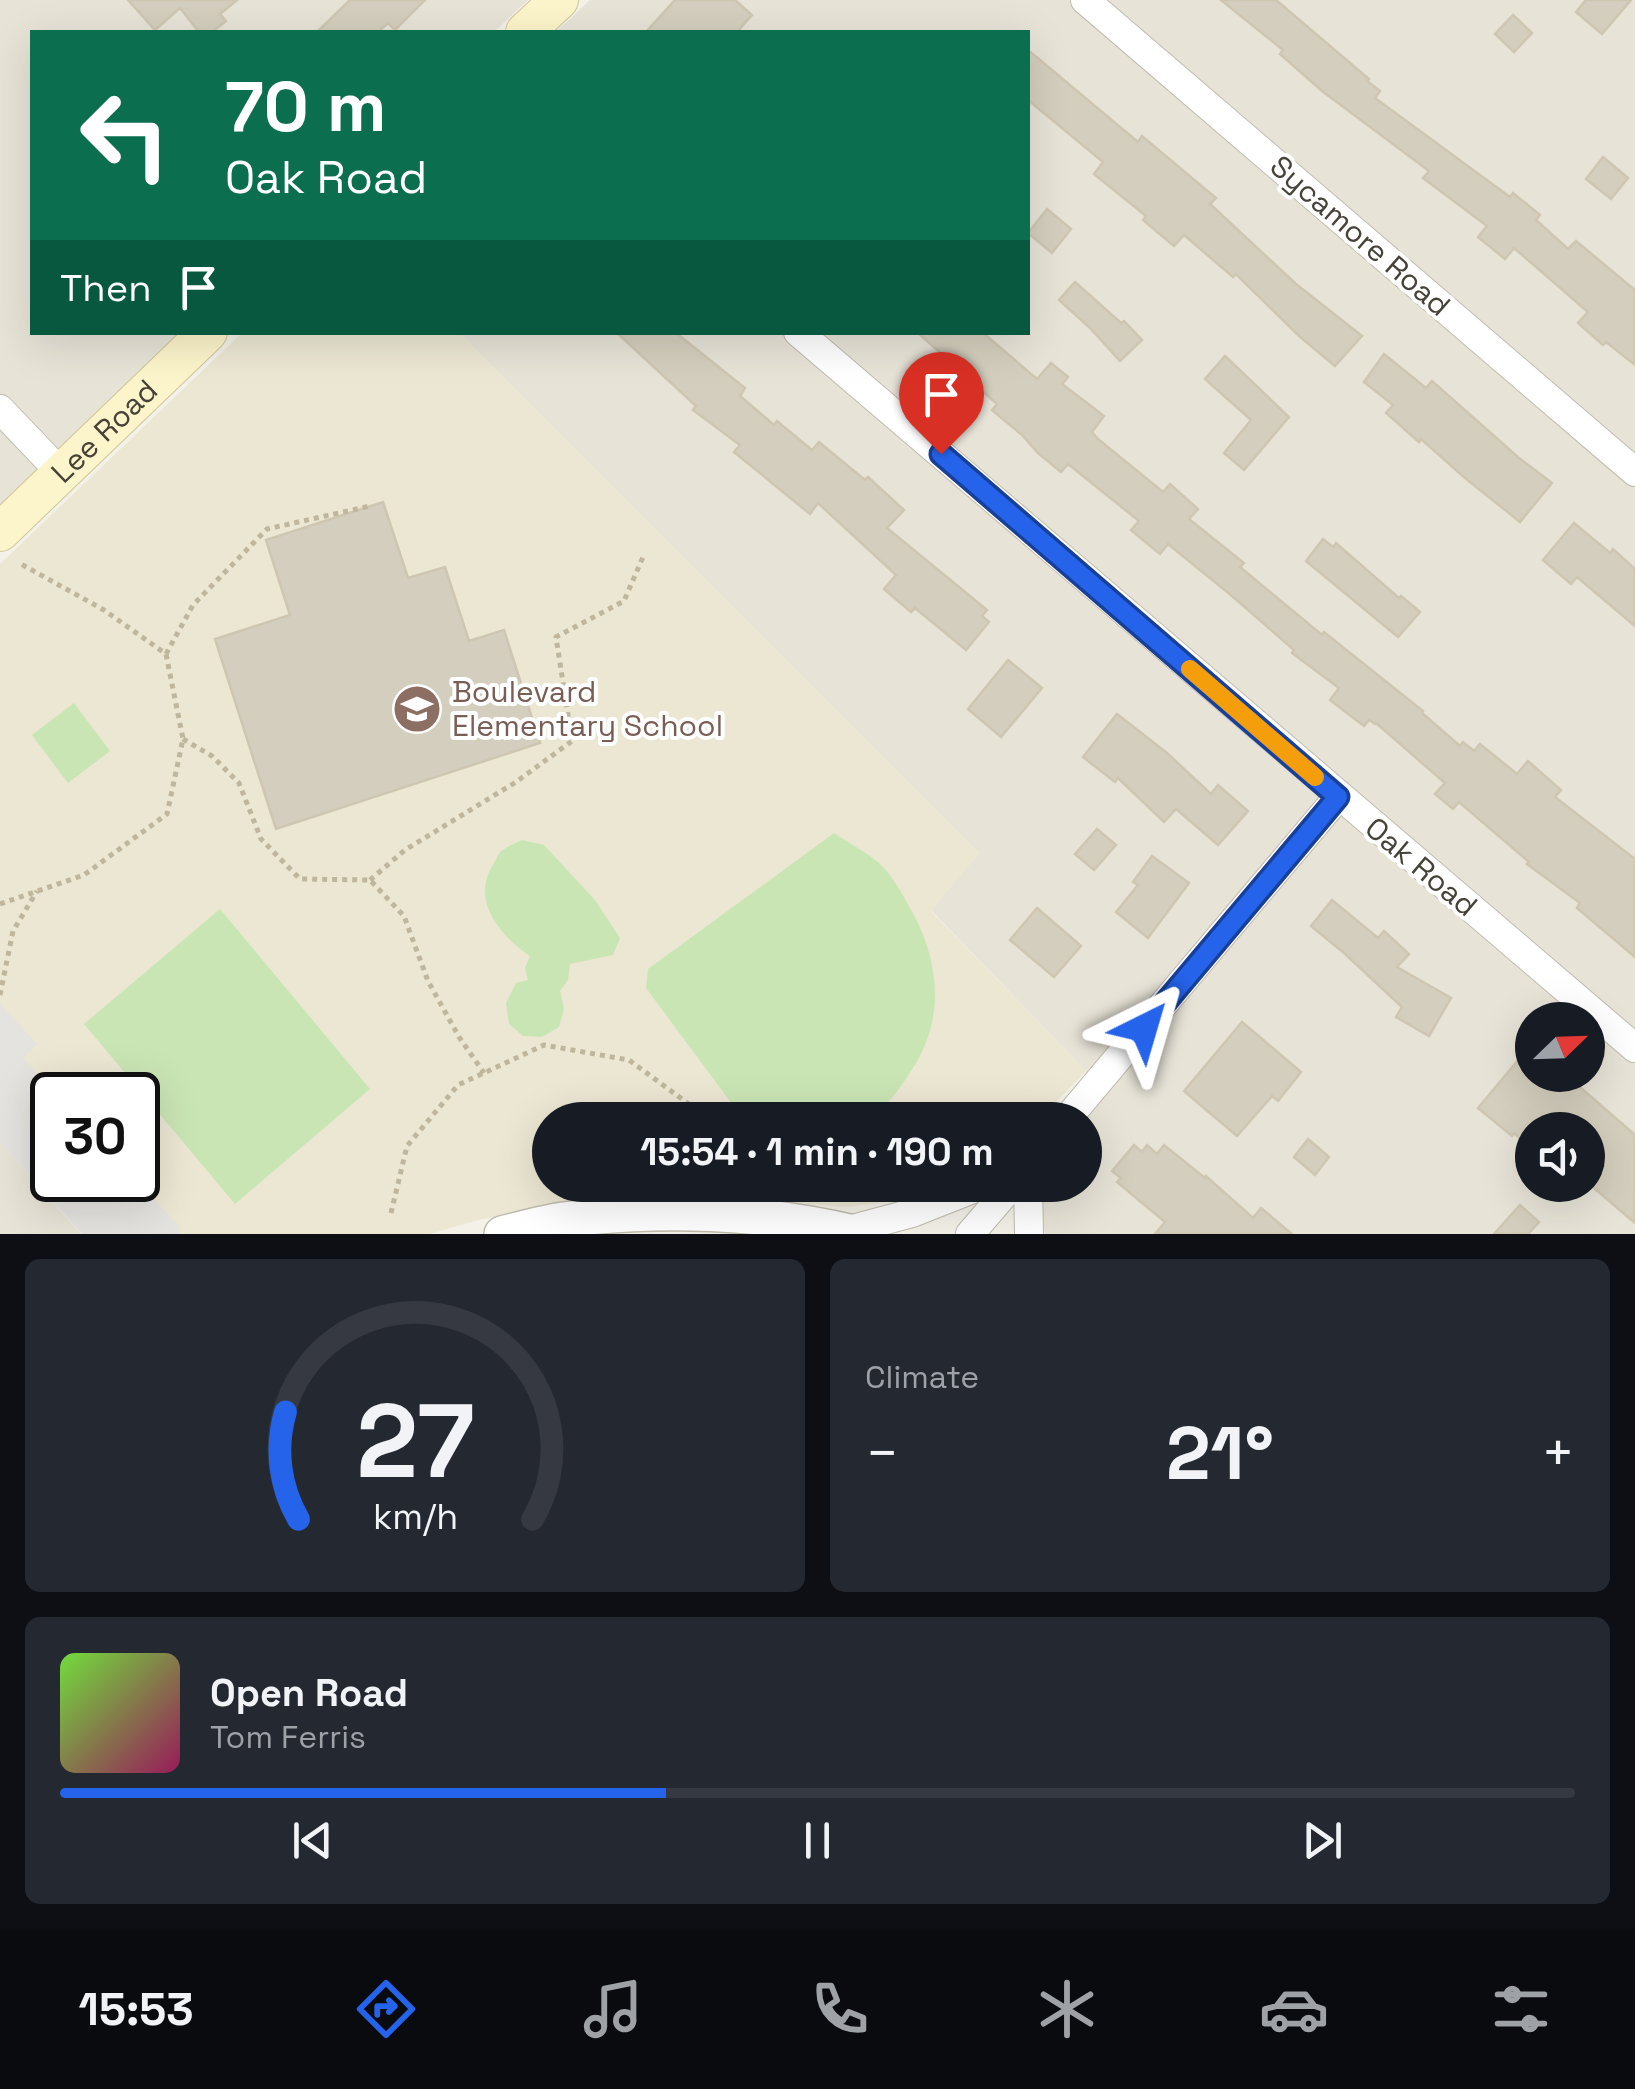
<!DOCTYPE html>
<meta charset="utf-8">
<style>
body{margin:0;font-family:"Space Grotesk",sans-serif;background:#242831;color:#f1f3f6;height:100vh;display:flex;flex-direction:column;font-size:38px;white-space:nowrap}
*{box-sizing:border-box;margin:0}
p{font-size:32px;color:#9ea1a6}
.icon{flex:none;width:55px;height:55px;fill:none;stroke:currentColor;stroke-width:2;stroke-linecap:round;stroke-linejoin:round}
.map{position:relative;height:1234px;overflow:hidden}
.sheet{display:flex;flex-direction:column;gap:25px;padding:25px;background:#0d0f14;flex:1}
.sheet>*{flex:none}
.guide{position:absolute;left:30px;top:30px;width:1000px;height:305px;border-radius:0px;box-shadow:0 10px 40px #0002;background:#0b6e4f;color:#fff;overflow:hidden}
.needle{width:65px;rotate:67deg}
.tools{position:absolute;left:1515px;top:1002px;display:grid;gap:20px}
.tools a{display:grid;place-items:center;width:90px;height:90px;border-radius:50%;background:#171b24;box-shadow:0 10px 40px #0002;font-size:50px}
.speed{position:absolute;left:30px;top:1072px;display:flex;gap:20px;font-size:50px;font-weight:700;text-align:center}
.speed>*{display:grid;place-content:center;width:130px;height:130px;border-radius:50%;background:#171b24;box-shadow:0 10px 40px #0002;line-height:1}
.speed .limit{border:5px solid #111;border-radius:15px;background:#fff;color:#111}
.pin{position:absolute;display:grid;place-items:center;width:85px;height:85px;color:#fff;margin:-102px -42px;border-radius:50% 50% 50% 0;rotate:-45deg;box-shadow:0 0 10px #0007}
.pin .icon{rotate:45deg}
.me{position:absolute;width:110px;margin:-55px;rotate:40deg;stroke-linejoin:round;filter:drop-shadow(0 0 8px #0008)}
.turn{display:flex;align-items:center;gap:35px;height:210px;padding:0 30px;font-size:45px}
.turn .icon{width:130px;height:130px;stroke-width:2.5}
.turn b{display:block;font-size:70px;line-height:85px}
.then{display:flex;align-items:center;height:95px;padding:0 30px;background:#0003;gap:20px;font-size:38px}
.big{font-size:75px;font-weight:800;line-height:1.1}
.sheet .card{flex:1;display:flex;flex-direction:column;justify-content:center;gap:15px;min-width:0;padding:0 35px;border-radius:15px;background:#242831}
.sheet .dial{align-items:center;gap:0}
.dial svg{height:260px;overflow:visible;fill:none;stroke:#363941;stroke-width:7;stroke-linecap:round;text-anchor:middle}
.dial text{fill:#f1f3f6;stroke:none}
.song{display:flex;align-items:center;gap:30px}
.cover{width:120px;height:120px;border-radius:15px;background:linear-gradient(135deg,hsl(100 70% 55%),hsl(330 70% 35%))}
.played{height:10px;border-radius:5px;background:linear-gradient(90deg,#2563eb 40%,#363941 40%)}
.keys{display:flex;justify-content:space-around;direction:ltr}
.heat{display:flex;justify-content:space-between;align-items:center;font-size:55px;direction:ltr}
.sheet .tiles{flex:1;display:grid;gap:25px;grid-template-columns:1fr 1fr}
.card:last-child{grid-column:span 2}
.trip{position:absolute;left:532px;top:1102px;width:570px;height:100px;border-radius:50px;background:#171b24;box-shadow:0 10px 40px #0002;font-weight:800;line-height:100px;text-align:center}
.menu{display:flex;height:160px;justify-content:space-around;align-items:center;background:#090b0e;color:#9ea1a6}
.menu .icon{width:70px;height:70px}
.menu .current{color:#2563eb}
.menu b{font-size:45px;color:#f1f3f6}
.map>svg:first-child{display:block}
</style>
<div class="map">
<svg width="1635" height="1234" viewBox="0 0 1635 1234">
<rect width="100%" height="100%" fill="#f3f1e8"/>
<g fill="#e7e3d7" fill-rule="evenodd">
<path d="M 0,0 L 528,0 L 494,32 L 32,32 L 32,332 L 181,333 L 0,505 Z"/>
<path d="M 590,0 L 1635,0 L 1635,1234 L 1045,1234 L 1042,1220 L 1043,1185 L 1085,1185 L 1085,1120 L 1107,1093 L 931,910 L 979,853 L 459,333 L 1028,332 L 1028,32 L 556,32 ZM 1532,1020 L 1588,1020 L 1588,1075 L 1532,1075 ZM 1532,1130 L 1588,1130 L 1588,1185 L 1532,1185 Z"/>
<path d="M 0,1142 L 81,1234 L 0,1234 Z"/>
</g>
<path fill="#ebe7d3" fill-rule="evenodd" d="M 242,333 L 459,333 L 979,853 L 931,911 L 1086,1071 L 1039,1120 L 550,1120 L 550,1185 L 945,1185 L 894,1201 L 845,1207 L 744,1198 L 652,1196 L 558,1204 L 478,1220 L 430,1234 L 82,1234 L 0,1142 L 0,564 ZM 52,1095 L 138,1095 L 138,1180 L 52,1180 Z"/>
<g fill="#cae5b4">
<path d="M 74,703 L 110,751 L 68,783 L 32,735 Z"/>
<path d="M 834,833 C 849,843 866,852 879,863 C 890,873 899,888 906,901 C 938,953 948,1013 913,1068 C 902,1085 886,1110 867,1119 C 859,1122 845,1120 836,1120 C 805,1120 775,1120 744,1120 L 646,988 L 648,969 Z"/>
<path d="M 522,840 L 544,845 L 595,900 L 620,938 L 613,955 L 570,964 L 568,980 L 560,991 L 564,1009 L 559,1027 L 542,1037 L 523,1036 L 509,1024 L 506,1003 L 516,983 L 528,980 L 525,968 L 530,956 C 501,937 470,900 493,865 C 496,860 497,855 501,851 C 506,847 516,843 522,840 Z"/>
<path d="M 220,909 L 370,1089 L 235,1204 L 84,1024 Z"/>
</g>
<path fill="#e5e3e0" d="M 0,1004 L 37,1044 L 23,1058 L 57,1095 L 52,1095 L 52,1180 L 136,1180 L 180,1227 L 180,1234 L 82,1234 L 0,1142 Z"/>
<g fill="#d4cebe" stroke="#cfc6b2" stroke-width="2.5">
<path d="M 128,0 L 237,0 L 220,14 L 226,21 L 212,32 L 199,32 L 180,8 L 155,30 Z"/>
<path d="M 350,0 L 425,0 L 395,30 L 388,23 L 378,32 L 317,32 Z"/>
<path d="M 675,0 L 735,0 L 752,15 L 737,32 L 646,32 Z"/>
<path d="M 1221,0 L 1276,0 L 1369,79 L 1367,81 L 1380,91 L 1375,98 L 1510,197 L 1513,193 L 1540,215 L 1536,220 L 1568,249 L 1576,241 L 1635,290 L 1635,365 L 1606,342 L 1603,345 L 1578,323 L 1588,312 L 1514,248 L 1505,259 L 1478,237 L 1487,226 L 1423,178 L 1429,171 L 1322,91 L 1280,54 L 1283,50 Z"/>
<path d="M 1586,0 L 1631,0 L 1602,34 L 1576,12 Z"/>
<path d="M 1513,15 L 1532,33 L 1514,52 L 1495,34 Z"/>
<path d="M 1028,50 L 1138,142 L 1142,136 L 1216,198 L 1210,204 L 1296,284 L 1362,336 L 1335,366 L 1299,336 L 1236,274 L 1233,277 L 1184,235 L 1174,246 L 1143,220 L 1146,216 L 1094,174 L 1103,162 L 1028,100 Z"/>
<path d="M 1603,157 L 1628,178 L 1611,199 L 1586,179 Z"/>
<path d="M 1047,209 L 1071,229 L 1052,253 L 1028,233 Z"/>
<path d="M 1075,282 L 1121,323 L 1124,321 L 1142,340 L 1120,361 L 1090,328 L 1059,300 Z"/>
<path d="M 616,332 L 675,332 L 745,388 L 740,396 L 774,425 L 777,421 L 812,450 L 819,442 L 865,480 L 868,477 L 904,510 L 887,528 L 987,610 L 982,616 L 989,622 L 966,650 L 915,608 L 911,612 L 884,589 L 896,575 L 818,503 L 810,514 L 734,452 L 740,445 L 693,410 L 696,406 Z"/>
<path d="M 917,332 L 982,332 L 1037,379 L 1051,363 L 1068,377 L 1062,384 L 1104,416 L 1092,432 L 1098,439 L 1163,492 L 1170,484 L 1198,509 L 1189,519 L 1244,563 L 1240,567 L 1322,635 L 1324,632 L 1423,711 L 1422,713 L 1460,746 L 1463,742 L 1474,751 L 1480,744 L 1517,774 L 1528,761 L 1561,790 L 1555,797 L 1635,859 L 1635,957 L 1577,908 L 1580,903 L 1527,864 L 1529,862 L 1459,802 L 1453,809 L 1435,794 L 1445,783 L 1376,723 L 1375,724 L 1369,720 L 1364,726 L 1330,700 L 1339,688 L 1292,653 L 1294,650 L 1232,596 L 1168,544 L 1160,554 L 1131,530 L 1139,521 L 1068,464 L 1061,472 L 1038,453 L 1022,435 L 992,410 L 997,404 Z"/>
<path d="M 1384,354 L 1426,388 L 1432,381 L 1519,458 L 1552,483 L 1520,522 L 1465,478 L 1421,439 L 1419,442 L 1386,413 L 1393,405 L 1364,382 Z"/>
<path d="M 1225,356 L 1289,417 L 1244,470 L 1224,453 L 1251,420 L 1205,379 Z"/>
<path d="M 383,502 L 408,578 L 445,567 L 469,641 L 504,630 L 540,743 L 276,829 L 215,639 L 290,615 L 266,540 Z"/>
<path d="M 1574,523 L 1610,553 L 1613,549 L 1635,569 L 1635,626 L 1577,577 L 1571,584 L 1543,560 Z"/>
<path d="M 1323,539 L 1333,547 L 1336,543 L 1399,598 L 1401,596 L 1420,612 L 1398,637 L 1306,561 Z"/>
<path d="M 1008,660 L 1042,688 L 1001,737 L 968,709 Z"/>
<path d="M 1117,714 L 1167,753 L 1211,794 L 1218,785 L 1248,811 L 1218,845 L 1176,809 L 1164,822 L 1118,778 L 1115,782 L 1083,757 Z"/>
<path d="M 1097,829 L 1116,845 L 1094,870 L 1075,854 Z"/>
<path d="M 1152,856 L 1189,883 L 1148,938 L 1116,912 L 1138,885 L 1133,882 Z"/>
<path d="M 1332,900 L 1378,938 L 1384,931 L 1409,954 L 1397,967 L 1451,998 L 1429,1036 L 1396,1017 L 1402,1007 L 1344,953 L 1311,926 Z"/>
<path d="M 1037,908 L 1081,946 L 1054,977 L 1010,940 Z"/>
<path d="M 1242,1022 L 1301,1072 L 1278,1101 L 1272,1096 L 1237,1136 L 1184,1091 Z"/>
<path d="M 1520,1058 L 1532,1071 L 1532,1075 L 1566,1075 L 1635,1135 L 1635,1223 L 1588,1183 L 1588,1130 L 1532,1130 L 1532,1149 L 1514,1133 L 1512,1136 L 1478,1108 Z"/>
<path d="M 1308,1139 L 1329,1157 L 1315,1175 L 1294,1157 Z"/>
<path d="M 1134,1145 L 1142,1152 L 1147,1145 L 1157,1154 L 1164,1145 L 1205,1178 L 1206,1176 L 1253,1218 L 1261,1208 L 1292,1234 L 1155,1234 L 1165,1222 L 1117,1182 L 1121,1178 L 1112,1171 Z"/>
<path d="M 1520,1205 L 1539,1222 L 1528,1234 L 1494,1234 Z"/>
</g>
<g fill="none" stroke-linecap="round" stroke-linejoin="round">
<g stroke="#c1bcae" stroke-width="30">
<g id="minor">
<path d="M 1085,0 L 1635,472"/>
<path d="M 798,332 L 1635,1048"/>
<path d="M 0,409 L 61,473"/>
<path d="M 1066,1120 L 1338,797"/>
<path d="M 1028,1185 L 1029,1234"/>
<path d="M 845,1231 L 912,1213 L 983,1185"/>
<path d="M 970,1234 L 1012,1185"/>
</g>
</g>
<g stroke="#c1bcae" stroke-width="38">
<path id="tertiary" d="M 502,1234 C 522,1229 542,1223 563,1220 C 660,1207 763,1211 858,1234"/>
</g>
<g stroke="#d0c79a" stroke-width="40">
<g id="secondary">
<path d="M 525,32 L 559,0"/>
<path id="s1" d="M 0,532 L 208,332"/>
</g>
</g>
<g stroke="#bfb69d" stroke-width="5" stroke-dasharray="5 5" stroke-linecap="butt">
<path d="M 166,654 L 193,605 L 267,529 L 370,506"/>
<path d="M 183,739 L 212,756 L 239,783 L 261,839 L 300,879 L 370,880 L 404,916 L 428,981 L 459,1037 L 484,1073"/>
<path d="M 370,880 L 405,850 L 516,782 L 572,741 L 556,637 L 624,601 L 643,557"/>
<path d="M 0,904 L 84,875 L 167,814 L 183,739 L 166,654 L 104,610 L 21,564"/>
<path d="M 0,995 L 13,931 L 37,891"/>
<path d="M 391,1213 L 407,1146 L 458,1085 L 544,1045 L 629,1060 L 701,1113 L 706,1120"/>
</g>
<use href="#minor" stroke="#fff" stroke-width="28"/>
<use href="#tertiary" stroke="#fff" stroke-width="35"/>
<use href="#secondary" stroke="#fcf4ca" stroke-width="38"/>
</g>
<g fill="none" stroke-linecap="round" stroke-linejoin="round">
<g stroke="#184099" stroke-width="25">
<path id="route" d="M 941,454 L 1338,797 L 1144,1028"/>
</g>
<use href="#route" stroke="#2563eb" stroke-width="18"/>
<path stroke="#f59e0b" stroke-width="18" d="M 1190,669 L 1315,777"/>
</g>
<defs>
<g id="school-disc" transform="scale(2.5)"><circle r="9.5" fill="#8d6e63" stroke="#fff"/><path d="M0-5L7-2L0 1L-7-2ZM-4 1L0 2.5L4 1V4Q0 6-4 4Z" fill="#fff"/></g>
</defs>
<g fill-rule="evenodd">
<use href="#school-disc" x="417" y="709"/>
</g>
<g text-anchor="middle" stroke-width="8" stroke-linejoin="round" paint-order="stroke">
<g font-size="30" fill="#464237" stroke="#fff">
<text transform="translate(1360 236) rotate(41)" y="10">Sycamore Road</text>
<text dy="10" stroke="none"><textPath href="#s1" startOffset="145">Lee Road</textPath></text>
<text transform="translate(1421 867) rotate(40)" y="10">Oak Road</text>
</g>
<g font-size="30" fill="#785e54" stroke="#fff" text-anchor="start">
<text x="452" y="702">Boulevard<tspan x="452" dy="34">Elementary School</tspan></text>
</g>
</g>
</svg>
<div class="tools">
<a><svg class="needle" viewBox="-14 -14 28 28"><path d="M0-13l5 13h-10z" fill="#e53935"/><path d="M0 13l5-13h-10z" fill="#9ea1a6"/></svg></a>
<a><svg class="icon" aria-label="sound" viewBox="0 0 24 24"><path d="M4 9h4l5-4v14l-5-4H4zM17 9q2 3 0 6"/></svg></a>
</div>
<div class="speed"><div class="limit">30</div></div>
<div class="pin" style="left:941px;top:454px;background:#d93025"><svg class="icon" aria-label="arrive" viewBox="0 0 24 24"><path d="M6 21V4h12l-3 4 3 4H6"/></svg></div>
<svg class="me" style="left:1144px;top:1028px" viewBox="-20 -20 40 40"><path d="M0-17L14 15 0 8-14 15z" fill="#2563eb" stroke="#fff" stroke-width="4"/></svg>
<div class="trip">15:54 · 1 min · 190 m</div>
<div class="guide">
<div class="turn"><svg class="icon" aria-label="left" viewBox="0 0 24 24"><path d="M17 20v-9H6M10 6l-5 5 5 5"/></svg><div><b>70 m</b>Oak Road</div></div>
<div class="then">Then<svg class="icon" aria-label="arrive" viewBox="0 0 24 24"><path d="M6 21V4h12l-3 4 3 4H6"/></svg></div>
</div>
</div>
<section class="sheet">
<div class="tiles">
<div class="card dial"><svg viewBox="0 0 100 80">
<path d="M14 69A42 42 0 1 1 86 69"/>
<path d="M14 69A42 42 0 0 1 10 36" stroke="#2563eb"/>
<text x="50" y="56" font-size="32" font-weight="700">27</text>
<text x="50" y="72" font-size="11">km/h</text>
</svg></div>
<div class="card"><p>Climate</p>
<div class="heat"><a>−</a><b class="big">21°</b><a>+</a></div>
</div>
<div class="card">
<div class="song"><i class="cover"></i><div><b>Open Road</b><p>Tom Ferris</p></div></div>
<div class="played"></div>
<div class="keys"><svg class="icon" aria-label="previous" viewBox="0 0 24 24"><path d="M18 5L8 12l10 7zM5 5v14"/></svg><svg class="icon" aria-label="pause" viewBox="0 0 24 24"><path d="M8 5v14M16 5v14"/></svg><svg class="icon" aria-label="next" viewBox="0 0 24 24"><path d="M6 5l10 7-10 7zM19 5v14"/></svg></div>
</div>
</div>
</section>
<nav class="menu">
<b>15:53</b>
<svg class="icon current" aria-label="directions" viewBox="0 0 24 24"><path d="M12 3l9 9-9 9-9-9zM9 14v-3h6M13 9l2 2-2 2"/></svg>
<svg class="icon" aria-label="music" viewBox="0 0 24 24"><path d="M9 18V5l10-2v13"/><circle cx="6" cy="18" r="3"/><circle cx="16" cy="16" r="3"/></svg>
<svg class="icon" aria-label="phone" viewBox="0 0 24 24"><path d="M5 4h4l2 5-3 2q2 4 5 5l2-3 5 2v4C11 20 4 13 5 4z"/></svg>
<svg class="icon" aria-label="climate" viewBox="0 0 24 24"><path d="M12 3v18M4 7l16 10M4 17L20 7"/></svg>
<svg class="icon" aria-label="car" viewBox="0 0 24 24"><path d="M5 17H2v-5l4-1 3-4h7l3 4 3 1v5h-3M9 17h6M6 11h13"/><circle cx="7" cy="17" r="2"/><circle cx="17" cy="17" r="2"/></svg>
<svg class="icon" aria-label="filters" viewBox="0 0 24 24"><path d="M4 7h16M4 17h16"/><circle cx="9" cy="7" r="2"/><circle cx="15" cy="17" r="2"/></svg>
</nav>
